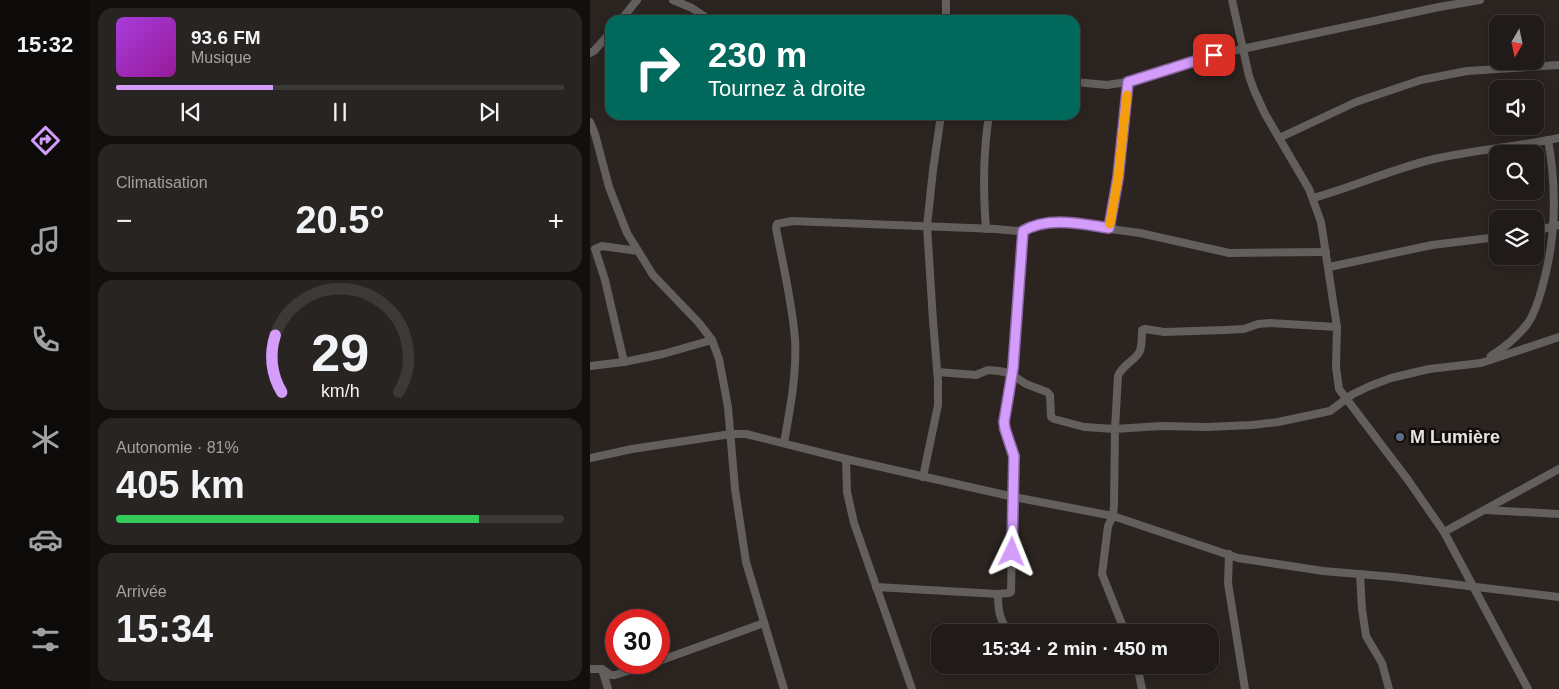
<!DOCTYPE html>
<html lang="fr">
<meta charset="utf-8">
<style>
body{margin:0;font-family:Helvetica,sans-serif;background:#282421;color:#f1f3f6;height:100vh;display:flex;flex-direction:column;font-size:19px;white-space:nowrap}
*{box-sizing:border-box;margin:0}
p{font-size:16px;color:#a2a1a2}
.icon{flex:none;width:28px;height:28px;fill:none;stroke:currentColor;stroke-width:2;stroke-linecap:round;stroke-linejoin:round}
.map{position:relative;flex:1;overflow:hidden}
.drawer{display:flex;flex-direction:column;gap:8px;padding:8px;background:#120f0d;width:500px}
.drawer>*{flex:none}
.guide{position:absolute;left:15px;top:15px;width:475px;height:105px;border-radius:15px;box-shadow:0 2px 12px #0003,0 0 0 1px #3d3937;background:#00695c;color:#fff;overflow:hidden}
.needle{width:32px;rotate:189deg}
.controls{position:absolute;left:899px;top:15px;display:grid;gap:10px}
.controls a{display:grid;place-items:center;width:55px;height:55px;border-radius:10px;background:#201b18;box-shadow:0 2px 12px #0003,0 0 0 1px #3d3937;font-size:25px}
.speed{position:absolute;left:15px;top:609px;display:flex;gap:10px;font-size:25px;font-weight:700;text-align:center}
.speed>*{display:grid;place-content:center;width:65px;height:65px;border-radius:50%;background:#201b18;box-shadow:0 2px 12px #0003,0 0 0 1px #3d3937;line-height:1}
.speed .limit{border:8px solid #d22;background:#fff;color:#111}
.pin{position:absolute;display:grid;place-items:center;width:42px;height:42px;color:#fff;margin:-21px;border-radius:10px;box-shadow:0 2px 8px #0006}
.me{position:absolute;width:55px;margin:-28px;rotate:2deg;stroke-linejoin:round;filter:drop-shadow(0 0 4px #0008)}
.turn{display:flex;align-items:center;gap:18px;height:105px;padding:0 20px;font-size:22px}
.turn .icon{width:65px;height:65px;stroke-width:2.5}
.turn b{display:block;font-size:35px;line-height:42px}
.big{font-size:38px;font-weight:800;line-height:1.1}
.drawer .card{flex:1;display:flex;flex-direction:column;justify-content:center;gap:8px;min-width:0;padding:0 18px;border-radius:15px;background:#282421}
.drawer .dial{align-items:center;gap:0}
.dial svg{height:130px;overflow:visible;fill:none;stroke:#3d3937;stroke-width:7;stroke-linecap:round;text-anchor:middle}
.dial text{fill:#f1f3f6;stroke:none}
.song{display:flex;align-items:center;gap:15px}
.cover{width:60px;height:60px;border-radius:8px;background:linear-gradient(135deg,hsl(280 70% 55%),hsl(300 70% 35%))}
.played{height:5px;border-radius:2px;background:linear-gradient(90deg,#d49cfb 35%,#3d3937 35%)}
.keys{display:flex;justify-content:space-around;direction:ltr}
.heat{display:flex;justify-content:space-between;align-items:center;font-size:28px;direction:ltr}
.charge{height:8px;border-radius:4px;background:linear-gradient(90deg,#34c759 81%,#3d3937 0)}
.trip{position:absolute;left:341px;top:624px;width:288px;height:50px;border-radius:15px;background:#201b18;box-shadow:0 2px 12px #0003,0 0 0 1px #3d3937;font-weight:800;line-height:50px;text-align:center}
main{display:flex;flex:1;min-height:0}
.dock{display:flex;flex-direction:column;width:90px;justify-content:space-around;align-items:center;background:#0d0b0a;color:#a2a1a2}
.dock .icon{width:35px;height:35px}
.dock .on{color:#d49cfb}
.dock b{font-size:22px;color:#f1f3f6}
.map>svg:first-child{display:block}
</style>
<main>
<nav class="dock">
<b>15:32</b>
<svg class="icon on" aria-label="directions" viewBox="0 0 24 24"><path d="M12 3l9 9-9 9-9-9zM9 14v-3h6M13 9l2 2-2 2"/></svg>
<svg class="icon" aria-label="music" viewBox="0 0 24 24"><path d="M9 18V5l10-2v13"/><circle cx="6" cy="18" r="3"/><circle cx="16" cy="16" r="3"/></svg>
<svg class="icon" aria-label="phone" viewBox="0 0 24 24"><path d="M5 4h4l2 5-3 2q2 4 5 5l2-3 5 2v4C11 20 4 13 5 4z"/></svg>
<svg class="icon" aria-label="climate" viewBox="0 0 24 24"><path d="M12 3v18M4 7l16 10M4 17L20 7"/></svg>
<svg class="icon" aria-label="car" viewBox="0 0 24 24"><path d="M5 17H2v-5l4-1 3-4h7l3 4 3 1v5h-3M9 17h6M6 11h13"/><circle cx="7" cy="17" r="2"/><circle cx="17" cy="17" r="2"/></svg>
<svg class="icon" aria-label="filters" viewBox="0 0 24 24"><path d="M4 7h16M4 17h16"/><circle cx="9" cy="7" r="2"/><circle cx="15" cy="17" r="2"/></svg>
</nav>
<section class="drawer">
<div class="card">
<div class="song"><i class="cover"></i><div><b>93.6 FM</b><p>Musique</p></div></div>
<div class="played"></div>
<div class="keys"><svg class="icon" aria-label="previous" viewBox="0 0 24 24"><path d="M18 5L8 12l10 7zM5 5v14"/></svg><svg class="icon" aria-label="pause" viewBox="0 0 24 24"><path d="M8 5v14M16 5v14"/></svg><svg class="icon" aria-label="next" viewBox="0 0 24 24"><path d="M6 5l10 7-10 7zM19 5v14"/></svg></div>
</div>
<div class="card"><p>Climatisation</p>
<div class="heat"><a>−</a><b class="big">20.5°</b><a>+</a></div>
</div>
<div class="card dial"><svg viewBox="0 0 100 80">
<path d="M14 69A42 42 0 1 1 86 69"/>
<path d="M14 69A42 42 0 0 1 10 34" stroke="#d49cfb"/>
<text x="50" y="56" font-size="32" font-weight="700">29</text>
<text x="50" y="72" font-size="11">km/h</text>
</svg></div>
<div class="card"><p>Autonomie · 81%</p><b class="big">405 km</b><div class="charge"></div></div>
<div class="card"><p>Arrivée</p><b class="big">15:34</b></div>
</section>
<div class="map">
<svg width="969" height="689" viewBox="0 0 969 689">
<rect width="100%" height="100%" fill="#2b2420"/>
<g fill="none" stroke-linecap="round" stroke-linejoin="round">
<g stroke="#625f5d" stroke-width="8">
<path d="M 83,0 L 102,8 L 120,20"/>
<path d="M 356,0 L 356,20"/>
<path d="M 642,0 L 659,76 L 664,90 L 675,114 L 719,189 L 731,222 L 747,327 L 746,367 L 749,389 L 818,480 L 854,532 L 938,689"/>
<path d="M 31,20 L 47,0"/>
<path d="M 0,53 L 4,51 L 20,33"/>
<path d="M 485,82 L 517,85 L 537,82 L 624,55 L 849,7 L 890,0"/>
<path d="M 0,122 L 5,134 L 19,187 L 37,233 L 63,275 L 109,323 L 122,340 L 129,359 L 138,407 L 145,489 L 156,562 L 194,689"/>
<path d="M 689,138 L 766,102 L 831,80 L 877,71 L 969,65"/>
<path d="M 723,198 C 763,187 800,170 840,160 C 882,150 926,147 969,138"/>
<path d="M 519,228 C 528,180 535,132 537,82"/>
<path d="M 396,229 C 393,191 393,153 399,115"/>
<path d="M 945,231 L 969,225"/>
<path d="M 739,267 L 842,245 L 908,237"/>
<path d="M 901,356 C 914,348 929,335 938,323 C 945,313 949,299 952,288 C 966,239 967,189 958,140"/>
<path d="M 34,362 L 15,280 L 5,249 L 12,246 L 48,251"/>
<path d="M 0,366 L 34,362 L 73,354 L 122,340"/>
<path d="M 348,372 L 386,375 L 398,370 L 409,371 L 419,373 L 436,384 L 457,392 L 460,395 L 461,417 L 464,419 L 494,427 L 525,429 L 528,376 C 532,365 545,361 550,351 C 552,345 552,337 552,330 L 555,329 L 574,332 L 635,330 L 654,329 L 668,324 L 680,323 L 747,327"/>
<path d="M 194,443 C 200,409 207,374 205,339 C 202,302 193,265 186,228 L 187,224 L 202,221 L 406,229 L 429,231 L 433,233"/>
<path d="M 0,458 L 42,449 L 141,434 L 156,434 L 256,459 L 424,497 L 523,516 L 648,558 L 733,571 L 804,577 L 969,597"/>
<path d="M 256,459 L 257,492 L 264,523 L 322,689"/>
<path d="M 333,477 L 348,405 L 348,381 L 343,321 L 337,226 L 343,170 L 351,115"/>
<path d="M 896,510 L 969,514"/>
<path d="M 854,532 L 969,469"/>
<path d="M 639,554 L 638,583 L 655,689"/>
<path d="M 770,574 L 772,609 L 776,636 L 792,663 L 799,689"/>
<path d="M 286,587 L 408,594 L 419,593 L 421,592 L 424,456 L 414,422 L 423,368 L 433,231 L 451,224 L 468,222 L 550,233 L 639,253 L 736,252"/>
<path d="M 408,594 C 408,608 409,622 420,632"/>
<path d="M 535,632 L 512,574 L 518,526 L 523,516 L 524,505 L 525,429 L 571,426 L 617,427 L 662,425 L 688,422 L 740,411 L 763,394 L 780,386 L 801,378 L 839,369 L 891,363 L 969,337"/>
<path d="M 69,661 L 174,623"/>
<path d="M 547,665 L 552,689"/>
<path d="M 0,669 L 12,669 L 21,675 L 25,675 L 66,662"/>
<path d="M 12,669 L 18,689"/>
</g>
</g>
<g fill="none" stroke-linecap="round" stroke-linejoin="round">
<g stroke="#8a65a3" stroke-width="12">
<path id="route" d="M 422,552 L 424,456 L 415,429 L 414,422 L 423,368 L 433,231 C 458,216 492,224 519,228 L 528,178 L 538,82 L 624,55"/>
</g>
<use href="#route" stroke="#d49cfb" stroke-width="9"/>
<path stroke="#f59e0b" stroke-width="9" d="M 520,224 L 528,178 L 537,95"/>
</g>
<circle fill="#5c6f8a" stroke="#110e0c" stroke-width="2" cx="810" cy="437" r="5"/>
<g text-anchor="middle" stroke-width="5" stroke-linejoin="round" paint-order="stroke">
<g font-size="18" font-weight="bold" fill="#e8e3e1" stroke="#110e0c" text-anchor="start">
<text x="820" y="443">M Lumière</text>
</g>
</g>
</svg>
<div class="controls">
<a><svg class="needle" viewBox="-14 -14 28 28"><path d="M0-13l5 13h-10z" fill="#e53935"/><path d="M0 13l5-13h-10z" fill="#a2a1a2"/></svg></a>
<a><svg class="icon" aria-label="sound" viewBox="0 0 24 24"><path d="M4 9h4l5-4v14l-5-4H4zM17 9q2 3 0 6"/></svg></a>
<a><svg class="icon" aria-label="search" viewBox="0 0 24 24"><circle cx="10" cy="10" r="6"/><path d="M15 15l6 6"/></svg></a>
<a><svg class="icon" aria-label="layers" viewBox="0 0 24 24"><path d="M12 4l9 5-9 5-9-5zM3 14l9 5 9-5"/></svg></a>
</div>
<div class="speed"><div class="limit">30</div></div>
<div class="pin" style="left:624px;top:55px;background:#d93025"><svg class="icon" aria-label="arrive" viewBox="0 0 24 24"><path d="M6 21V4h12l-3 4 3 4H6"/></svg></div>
<svg class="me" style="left:422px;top:552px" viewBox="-20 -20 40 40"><path d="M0-17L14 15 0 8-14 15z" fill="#d49cfb" stroke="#fff" stroke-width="4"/></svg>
<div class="trip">15:34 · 2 min · 450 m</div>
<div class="guide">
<div class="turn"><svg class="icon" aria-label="right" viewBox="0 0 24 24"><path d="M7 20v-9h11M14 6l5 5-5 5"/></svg><div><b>230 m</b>Tournez à droite</div></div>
</div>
</div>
</main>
